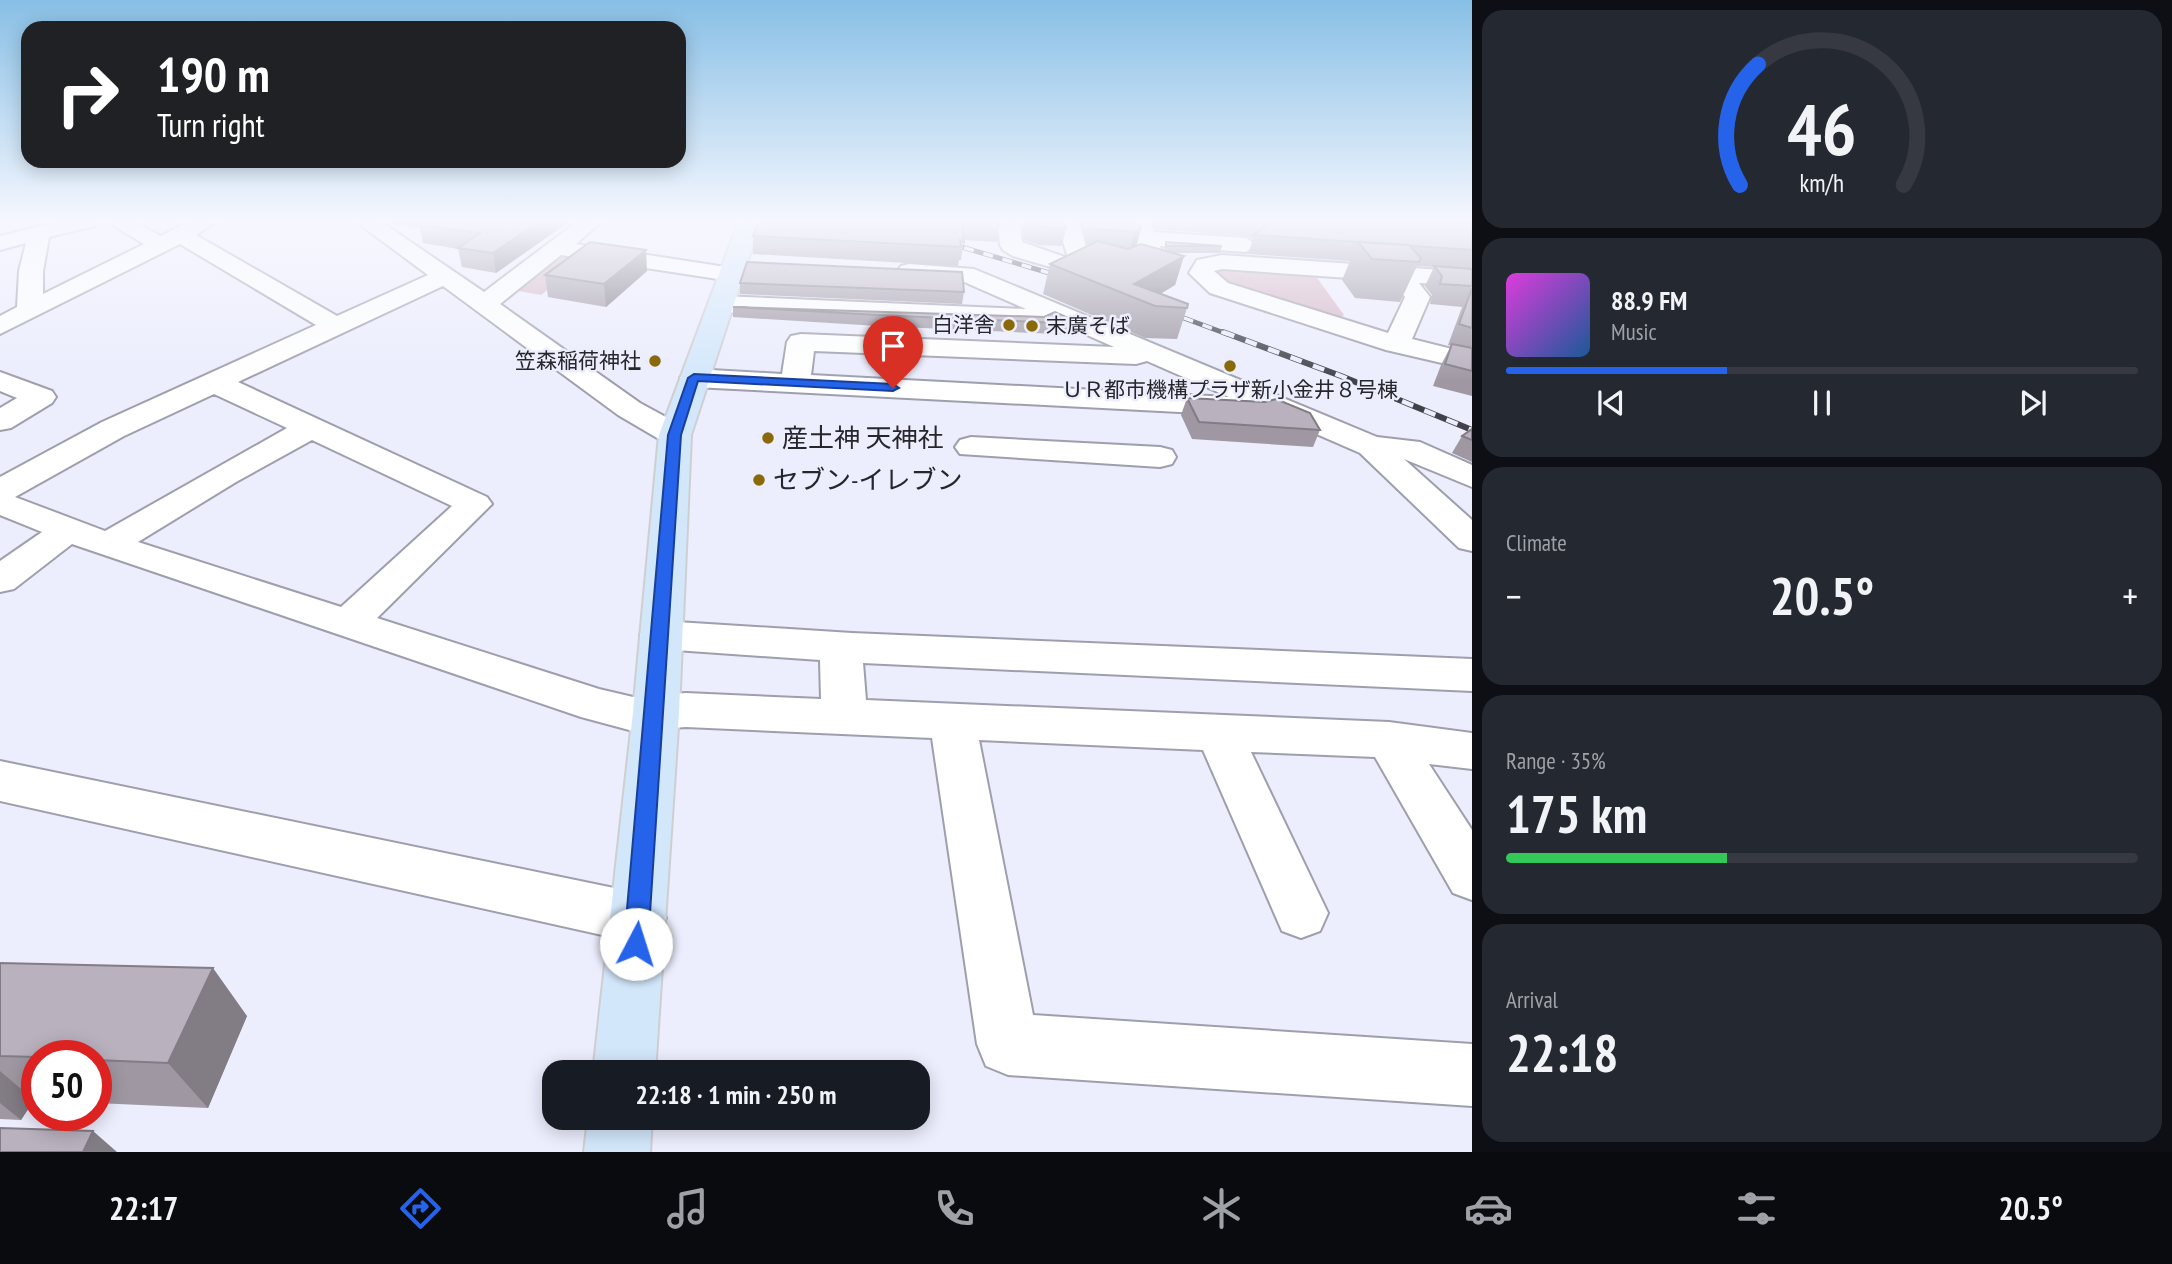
<!DOCTYPE html>
<meta charset="utf-8">
<style>
body{margin:0;font-family:"PT Sans Narrow","Noto Sans JP",sans-serif;background:#242831;color:#f1f3f6;height:100vh;display:flex;flex-direction:column;font-size:26px;white-space:nowrap}
*{box-sizing:border-box;margin:0}
p{font-size:23px;color:#9ea1a6}
.icon{flex:none;width:38px;height:38px;fill:none;stroke:currentColor;stroke-width:2;stroke-linecap:round;stroke-linejoin:round}
.map{position:relative;flex:1;overflow:hidden}
.panel{display:flex;flex-direction:column;gap:10px;padding:10px;background:#0d0f14;width:700px}
.panel>*{flex:none}
.guide{position:absolute;left:21px;top:21px;width:665px;height:147px;border-radius:21px;box-shadow:0 4px 18px #0003;background:#202124;color:#fff;overflow:hidden}
.speed{position:absolute;left:21px;top:1040px;display:flex;gap:14px;font-size:35px;font-weight:700;text-align:center}
.speed>*{display:grid;place-content:center;width:91px;height:91px;border-radius:50%;background:#171b24;box-shadow:0 4px 18px #0003;line-height:1}
.speed .limit{border:10px solid #d22;background:#fff;color:#111}
.pin{position:absolute;display:grid;place-items:center;width:60px;height:60px;color:#fff;margin:-72px -30px;border-radius:50% 50% 50% 0;rotate:-45deg;box-shadow:0 0 7px #0007}
.pin .icon{rotate:45deg}
.me{position:absolute;width:77px;margin:-38px;rotate:5deg;stroke-linejoin:round;filter:drop-shadow(0 0 5px #0008)}
.turn{display:flex;align-items:center;gap:24px;height:147px;padding:0 21px;font-size:32px}
.turn .icon{width:91px;height:91px;stroke-width:2.5}
.turn b{display:block;font-size:49px;line-height:60px}
.big{font-size:52px;font-weight:700;line-height:1.1}
.panel .card{flex:1;display:flex;flex-direction:column;justify-content:center;gap:10px;min-width:0;padding:0 24px;border-radius:21px;background:#242831}
.panel .dial{align-items:center;gap:0}
.dial svg{height:182px;overflow:visible;fill:none;stroke:#363941;stroke-width:7;stroke-linecap:round;text-anchor:middle}
.dial text{fill:#f1f3f6;stroke:none}
.song{display:flex;align-items:center;gap:21px}
.cover{width:84px;height:84px;border-radius:10px;background:linear-gradient(135deg,hsl(300 70% 55%),hsl(210 70% 35%))}
.played{height:7px;border-radius:4px;background:linear-gradient(90deg,#2563eb 35%,#363941 35%)}
.keys{display:flex;justify-content:space-around;direction:ltr}
.heat{display:flex;justify-content:space-between;align-items:center;font-size:38px;direction:ltr}
.charge{height:10px;border-radius:5px;background:linear-gradient(90deg,#34c759 35%,#363941 0)}
.trip{position:absolute;left:542px;top:1060px;width:388px;height:70px;border-radius:21px;background:#171b24;box-shadow:0 4px 18px #0003;font-weight:700;line-height:70px;text-align:center}
.tabs{display:flex;height:112px;justify-content:space-around;align-items:center;background:#090b0e;color:#9ea1a6}
.tabs .icon{width:49px;height:49px}
.tabs .on{color:#2563eb}
.tabs b{font-size:32px;color:#f1f3f6}
main{display:flex;flex:1;min-height:0}
.map>svg:first-child{display:block}
</style>
<main>
<div class="map">
<svg width="1472" height="1152" viewBox="0 0 1472 1152">
<rect width="100%" height="100%" fill="#ecedfd"/>
<g fill="#d5b5c4">
<path d="M 563,254 L 589,258 L 541,295 L 513,290 Z"/>
<path d="M 1220,268 L 1293,270 L 1298,275 L 1315,275 L 1344,315 L 1337,321 L 1223,283 L 1215,275 Z"/>
</g>
<g fill="none" stroke-linecap="round" stroke-linejoin="round">
<g stroke="#9e9fad" stroke-width="4">
<g id="minor">
<path d="M 61,221 L 97,221 L 95,226 L 49,237 L 43,271 L 43,294 L 144,244 L 106,221 L 133,221 L 161,236 L 190,221 L 217,221 L 196,235 L 337,316 L 428,275 L 355,221 L 380,221 L 484,292 L 578,221 L 602,221 L 576,244 L 739,269 L 743,274 L 739,279 L 731,281 L 561,255 L 500,304 L 640,403 L 686,428 L 691,435 L 686,442 L 675,444 L 664,442 L 618,415 L 443,286 L 238,382 L 487,497 L 492,504 L 377,618 L 599,689 L 633,697 L 686,693 L 821,699 L 820,660 L 661,649 L 646,645 L 640,635 L 646,625 L 661,621 L 852,633 L 1472,659 L 1472,691 L 863,663 L 866,700 L 1389,722 L 1472,733 L 1472,769 L 1429,764 L 1472,830 L 1472,900 L 1453,893 L 1375,757 L 1251,752 L 1328,913 L 1320,931 L 1301,938 L 1282,931 L 1203,750 L 979,740 L 1033,1015 L 1472,1044 L 1472,1106 L 1008,1075 L 986,1066 L 977,1044 L 932,738 L 686,727 L 633,731 L 581,717 L 72,544 L 14,589 L 0,592 L 0,561 L 42,532 L 0,515 L 0,477 L 102,422 L 316,325 L 180,244 L 0,334 L 0,316 L 17,307 L 19,271 L 26,243 L 0,250 L 0,236 ZM 214,394 L 287,428 L 105,531 L 15,497 L 124,436 ZM 312,440 L 452,506 L 341,607 L 138,542 L 236,482 Z"/>
<path d="M 998,221 L 1020,221 L 1022,242 L 1068,258 L 1057,221 L 1079,221 L 1087,250 L 1119,260 L 1139,249 L 1128,221 L 1150,221 L 1154,232 L 1246,238 L 1257,245 L 1246,252 L 1160,246 L 1162,252 L 1159,257 L 1121,275 L 1089,266 L 1071,273 L 1013,256 L 1003,250 L 1000,245 Z"/>
<path d="M 1222,255 L 1472,272 L 1472,286 L 1419,283 L 1430,297 L 1412,339 L 1472,354 L 1472,370 L 1386,350 L 1210,293 L 1189,273 L 1197,260 ZM 1222,269 L 1392,281 L 1405,297 L 1388,333 L 1228,283 L 1214,271 Z"/>
<path d="M 909,264 L 974,269 L 1377,437 L 1420,442 L 1472,465 L 1472,487 L 1404,459 L 1472,520 L 1472,551 L 1459,548 L 1360,453 L 1252,406 L 1248,412 L 1237,415 L 694,387 L 684,384 L 680,378 L 684,372 L 694,369 L 782,374 L 787,342 L 791,336 L 801,334 L 1114,347 L 1053,320 L 1042,325 L 721,312 L 712,309 L 708,304 L 712,299 L 721,296 L 1026,309 L 962,281 L 901,276 L 897,271 L 901,266 ZM 814,351 L 1136,364 L 1147,361 L 1229,397 L 811,375 Z"/>
<path d="M 0,372 L 52,391 L 56,397 L 52,403 L 11,428 L 0,430 L 0,408 L 17,398 L 0,391 Z"/>
<path d="M 971,437 L 1160,447 L 1172,450 L 1176,457 L 1172,464 L 1160,467 L 960,454 L 955,447 L 960,440 Z"/>
<path d="M 0,761 L 638,893 L 657,900 L 666,918 L 657,936 L 638,943 L 0,801 Z"/>
</g>
</g>
<g stroke="#cfcfd1" stroke-width="4">
<g id="major">
<path d="M 739,221 L 761,221 L 691,435 L 679,712 L 655,1073 L 593,1073 L 633,712 L 659,435 Z"/>
<path d="M 588,1118 L 652,1118 L 650,1152 L 584,1152 Z"/>
</g>
</g>
<use href="#minor" fill="#fff" fill-rule="evenodd"/>
<use href="#major" fill="#d3e7fb" fill-rule="evenodd"/>
<g stroke="#414149" stroke-width="5">
<g id="rail-far1">
<path d="M 945,242 L 1066,278"/>
<path d="M 1165,311 L 1227,334"/>
</g>
</g>
<g stroke="#414149" stroke-width="6">
<path id="rail" d="M 1223,332 L 1341,376 L 1472,430"/>
</g>
<use href="#rail-far1" stroke="#ecedfd" stroke-width="3.5" stroke-dasharray="10" stroke-linecap="butt"/>
<use href="#rail" stroke="#ecedfd" stroke-width="4.5" stroke-dasharray="12" stroke-linecap="butt"/>
</g>
<g fill="#9f98a3">
<path d="M 387,221 L 570,221 L 496,273 L 462,267 L 458,249 L 423,243 L 420,228 L 387,223 Z"/>
<path d="M 759,221 L 1000,221 L 1000,223 L 997,242 L 964,240 L 961,260 L 959,260 L 958,266 L 753,254 L 753,236 Z"/>
<path d="M 1022,221 L 1064,221 L 1066,228 L 1062,246 L 1039,245 L 1024,240 Z"/>
<path d="M 1080,221 L 1138,221 L 1141,229 L 1136,245 L 1164,250 L 1166,242 L 1222,246 L 1220,253 L 1172,253 L 1184,256 L 1175,285 L 1160,294 L 1187,308 L 1177,339 L 1145,338 L 1043,294 L 1050,264 L 1088,246 Z"/>
<path d="M 1151,221 L 1472,221 L 1464,221 L 1472,222 L 1472,396 L 1433,386 L 1441,365 L 1451,346 L 1448,345 L 1462,307 L 1430,304 L 1432,295 L 1425,286 L 1434,267 L 1417,266 L 1400,302 L 1355,298 L 1342,280 L 1350,261 L 1248,254 L 1253,239 L 1247,236 L 1156,229 Z"/>
<path d="M 647,271 L 606,307 L 548,297 L 545,275 Z"/>
<path d="M 740,283 L 964,292 L 962,304 L 740,294 Z"/>
<path d="M 733,307 L 1082,324 L 1080,335 L 878,326 L 733,317 Z"/>
<path d="M 1187,398 L 1320,430 L 1313,447 L 1192,439 L 1181,415 Z"/>
<path d="M 1472,429 L 1472,462 L 1452,453 L 1462,436 Z"/>
<path d="M 0,963 L 247,1016 L 208,1108 L 96,1103 L 96,1055 L 37,1055 L 37,1100 L 34,1100 L 21,1120 L 0,1119 Z"/>
</g>
<g fill="#827c85">
<path d="M 540,221 L 570,221 L 496,273 L 493,253 Z"/>
<path d="M 1141,229 L 1136,248 L 1130,251 L 1135,232 Z"/>
<path d="M 646,250 L 647,271 L 606,307 L 604,284 Z"/>
<path d="M 1184,256 L 1175,285 L 1145,303 L 1134,284 Z"/>
<path d="M 213,968 L 247,1016 L 208,1108 L 168,1063 Z"/>
<path d="M 0,1071 L 34,1100 L 21,1120 L 0,1103 Z"/>
<path d="M 93,1131 L 117,1152 L 83,1152 Z"/>
</g>
<g fill="#b9b1be" stroke="#827c85" stroke-width="2">
<path d="M 425,221 L 540,221 L 493,253 L 458,248 L 480,233 L 419,225 Z"/>
<path d="M 759,221 L 962,221 L 964,242 L 960,240 L 961,247 L 753,236 Z"/>
<path d="M 964,221 L 1000,221 L 1000,223 Z"/>
<path d="M 1028,221 L 1064,221 L 1066,228 L 1043,227 Z"/>
<path d="M 1091,221 L 1138,221 L 1141,229 L 1135,232 L 1094,229 Z"/>
<path d="M 1259,221 L 1472,222 L 1472,250 L 1254,235 L 1266,226 Z"/>
<path d="M 1098,241 L 1128,249 L 1141,244 L 1184,256 L 1134,284 L 1188,304 L 1187,308 L 1155,306 L 1050,264 Z"/>
<path d="M 590,242 L 646,250 L 604,284 L 545,275 Z"/>
<path d="M 1166,242 L 1222,246 L 1166,246 Z"/>
<path d="M 1358,242 L 1409,245 L 1421,258 L 1419,262 L 1372,259 Z"/>
<path d="M 747,262 L 962,272 L 964,292 L 740,283 Z"/>
<path d="M 1434,266 L 1472,269 L 1472,286 L 1440,284 L 1442,276 Z"/>
<path d="M 1472,288 L 1472,328 L 1459,324 Z"/>
<path d="M 733,307 L 1044,317 L 1055,312 L 1082,324 L 879,315 Z"/>
<path d="M 1452,344 L 1472,348 L 1472,371 L 1445,364 Z"/>
<path d="M 1187,398 L 1265,402 L 1276,399 L 1310,413 L 1320,430 L 1199,422 Z"/>
<path d="M 1472,429 L 1472,440 L 1462,436 Z"/>
<path d="M 0,963 L 213,968 L 168,1063 L 96,1060 L 96,1055 L 37,1055 L 37,1057 L 0,1056 Z"/>
<path d="M 0,1128 L 93,1131 L 83,1152 L 0,1152 Z"/>
</g>
<linearGradient id="sky" x2="0" y2="1"><stop stop-color="#87bfe5"/><stop offset="0.58" stop-color="#f6f7fe"/><stop offset="1" stop-color="#f6f7fe" stop-opacity="0"/></linearGradient>
<rect width="1472" height="382" fill="url(#sky)"/>
<path fill="#2563eb" stroke="#184099" stroke-width="2" d="M 694,374 L 893,384 L 899,388 L 893,391 L 698,381 L 681,435 L 648,944 L 644,952 L 636,955 L 628,952 L 624,944 L 668,435 L 688,378 Z"/>
<g fill="#8a6908" stroke="#ecedfd" stroke-width="2.5">
<circle cx="1009" cy="325" r="7"/>
<circle cx="1032" cy="326" r="7"/>
<circle cx="655" cy="361" r="7"/>
<circle cx="1230" cy="366" r="7"/>
<circle cx="768" cy="438" r="7"/>
<circle cx="759" cy="480" r="7"/>
</g>
<g text-anchor="middle" stroke-width="5" stroke-linejoin="round" paint-order="stroke">
<g font-size="21" fill="#26262c" stroke="#ecedfd" text-anchor="end">
<text x="995" y="332">白洋舎</text>
<text x="1046" y="333" text-anchor="start">末廣そば</text>
<text x="641" y="368">笠森稲荷神社</text>
<text x="1230" y="397" text-anchor="middle">ＵＲ都市機構プラザ新小金井８号棟</text>
</g>
<g font-size="26" fill="#26262c" stroke="#ecedfd" text-anchor="start">
<text x="782" y="447">産土神 天神社</text>
<text x="773" y="489">セブン-イレブン</text>
</g>
</g>
</svg>
<div class="speed"><div class="limit">50</div></div>
<div class="pin" style="left:893px;top:388px;background:#d93025"><svg class="icon" aria-label="arrive" viewBox="0 0 24 24"><path d="M6 21V4h12l-3 4 3 4H6"/></svg></div>
<svg class="me" style="left:636px;top:944px" viewBox="-20 -20 40 40"><circle r="19" fill="#fff"/><path d="M0-13L10 11 0 6-10 11z" fill="#2563eb"/></svg>
<div class="trip">22:18 · 1 min · 250 m</div>
<div class="guide">
<div class="turn"><svg class="icon" aria-label="right" viewBox="0 0 24 24"><path d="M7 20v-9h11M14 6l5 5-5 5"/></svg><div><b>190 m</b>Turn right</div></div>
</div>
</div>
<section class="panel">
<div class="card dial"><svg viewBox="0 0 100 80">
<path d="M14 69A42 42 0 1 1 86 69"/>
<path d="M14 69A42 42 0 0 1 22 16" stroke="#2563eb"/>
<text x="50" y="56" font-size="32" font-weight="700">46</text>
<text x="50" y="72" font-size="11">km/h</text>
</svg></div>
<div class="card">
<div class="song"><i class="cover"></i><div><b>88.9 FM</b><p>Music</p></div></div>
<div class="played"></div>
<div class="keys"><svg class="icon" aria-label="previous" viewBox="0 0 24 24"><path d="M18 5L8 12l10 7zM5 5v14"/></svg><svg class="icon" aria-label="pause" viewBox="0 0 24 24"><path d="M8 5v14M16 5v14"/></svg><svg class="icon" aria-label="next" viewBox="0 0 24 24"><path d="M6 5l10 7-10 7zM19 5v14"/></svg></div>
</div>
<div class="card"><p>Climate</p>
<div class="heat"><a>−</a><b class="big">20.5°</b><a>+</a></div>
</div>
<div class="card"><p>Range · 35%</p><b class="big">175 km</b><div class="charge"></div></div>
<div class="card"><p>Arrival</p><b class="big">22:18</b></div>
</section>
</main>
<nav class="tabs">
<b>22:17</b>
<svg class="icon on" aria-label="directions" viewBox="0 0 24 24"><path d="M12 3l9 9-9 9-9-9zM9 14v-3h6M13 9l2 2-2 2"/></svg>
<svg class="icon" aria-label="music" viewBox="0 0 24 24"><path d="M9 18V5l10-2v13"/><circle cx="6" cy="18" r="3"/><circle cx="16" cy="16" r="3"/></svg>
<svg class="icon" aria-label="phone" viewBox="0 0 24 24"><path d="M5 4h4l2 5-3 2q2 4 5 5l2-3 5 2v4C11 20 4 13 5 4z"/></svg>
<svg class="icon" aria-label="climate" viewBox="0 0 24 24"><path d="M12 3v18M4 7l16 10M4 17L20 7"/></svg>
<svg class="icon" aria-label="car" viewBox="0 0 24 24"><path d="M5 17H2v-5l4-1 3-4h7l3 4 3 1v5h-3M9 17h6M6 11h13"/><circle cx="7" cy="17" r="2"/><circle cx="17" cy="17" r="2"/></svg>
<svg class="icon" aria-label="filters" viewBox="0 0 24 24"><path d="M4 7h16M4 17h16"/><circle cx="9" cy="7" r="2"/><circle cx="15" cy="17" r="2"/></svg>
<b>20.5°</b>
</nav>
